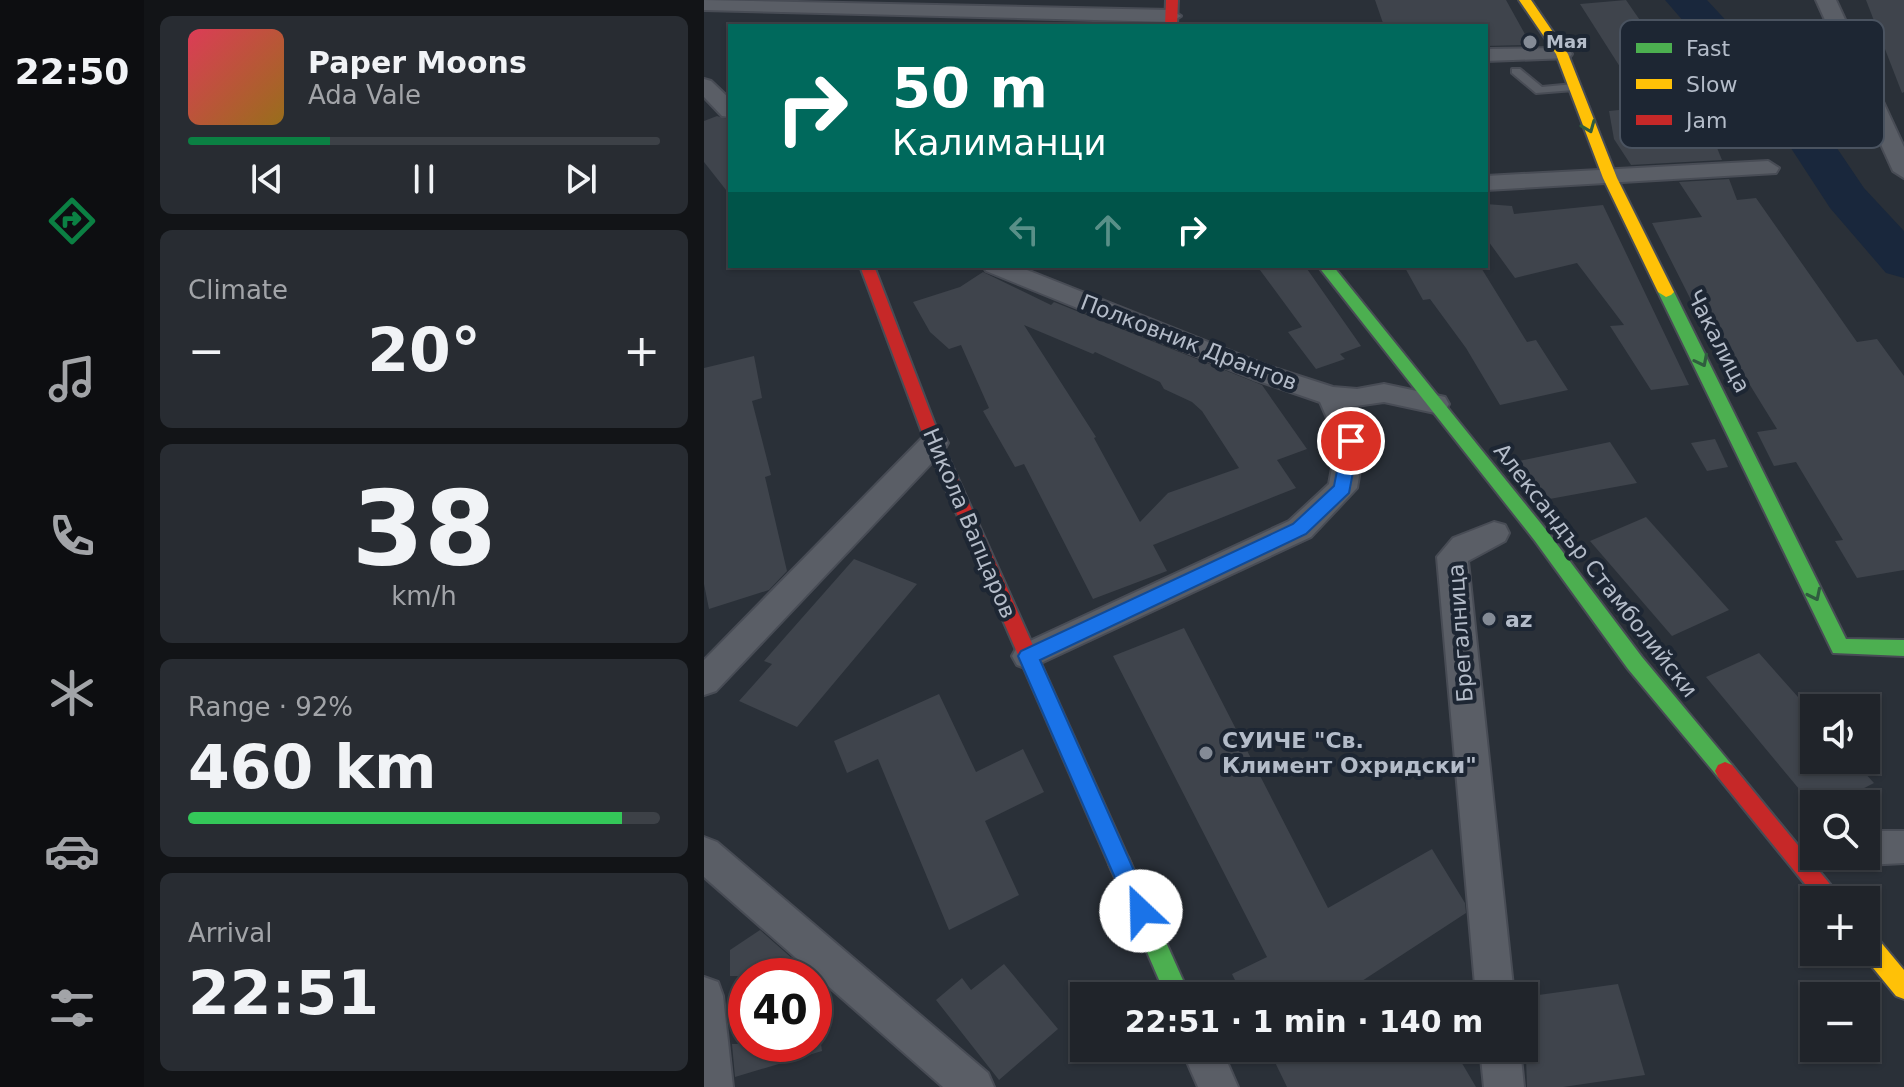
<!DOCTYPE html>
<meta charset="utf-8">
<style>
body{margin:0;font-family:"DejaVu Sans",sans-serif;background:#282c32;color:#f1f3f6;height:100vh;display:flex;flex-direction:column;font-size:30px;white-space:nowrap}
*{box-sizing:border-box;margin:0}
p{font-size:26px;color:#a2a4a8}
.icon{flex:none;width:44px;height:44px;fill:none;stroke:currentColor;stroke-width:2;stroke-linecap:round;stroke-linejoin:round}
.map{position:relative;flex:1;overflow:hidden}
.details{display:flex;flex-direction:column;gap:16px;padding:16px;background:#121417;width:560px}
.details>*{flex:none}
.hud{position:absolute;left:24px;top:24px;width:760px;height:244px;border-radius:0px;box-shadow:0 2px 6px #0004,0 0 0 2px #3d4147;background:#00695c;color:#fff;overflow:hidden}
.tools{position:absolute;left:1096px;top:694px;display:grid;gap:16px}
.tools a{display:grid;place-items:center;width:80px;height:80px;border-radius:0px;background:#20242a;box-shadow:0 2px 6px #0004,0 0 0 2px #3d4147;font-size:40px}
.speed{position:absolute;left:24px;top:958px;display:flex;gap:16px;font-size:40px;font-weight:700;text-align:center}
.speed>*{display:grid;place-content:center;width:104px;height:104px;border-radius:50%;background:#20242a;box-shadow:0 2px 6px #0004,0 0 0 2px #3d4147;line-height:1}
.speed .limit{border:12px solid #d22;background:#fff;color:#111}
.pin{position:absolute;display:grid;place-items:center;width:68px;height:68px;color:#fff;margin:-34px;border:4px solid #fff;border-radius:50%;box-shadow:0 2px 8px #0007}
.me{position:absolute;width:88px;margin:-44px;rotate:336deg;stroke-linejoin:round;filter:drop-shadow(0 0 6px #0008)}
.turn{display:flex;align-items:center;gap:28px;height:168px;padding:0 32px;font-size:36px}
.turn .icon{width:104px;height:104px;stroke-width:2.5}
.turn b{display:block;font-size:56px;line-height:68px}
.lanes{display:flex;align-items:center;height:76px;padding:0 32px;background:#0003;justify-content:center;gap:40px;direction:ltr}
.lanes .off{opacity:.35}
.big{font-size:60px;font-weight:600;line-height:1.1}
.details .widget{flex:1;display:flex;flex-direction:column;justify-content:center;gap:12px;min-width:0;padding:0 28px;border-radius:12px;background:#282c32}
.details .dial{align-items:center;gap:0}
.dial b{font-size:104px;line-height:1}
.song{display:flex;align-items:center;gap:24px}
.cover{width:96px;height:96px;border-radius:12px;background:linear-gradient(135deg,hsl(350 70% 55%),hsl(40 70% 35%))}
.played{height:8px;border-radius:4px;background:linear-gradient(90deg,#0b8043 30%,#3d4147 30%)}
.keys{display:flex;justify-content:space-around;direction:ltr}
.heat{display:flex;justify-content:space-between;align-items:center;font-size:44px;direction:ltr}
.charge{height:12px;border-radius:6px;background:linear-gradient(90deg,#34c759 92%,#3d4147 0)}
.trip{position:absolute;left:366px;top:982px;width:468px;height:80px;border-radius:0px;background:#20242a;box-shadow:0 2px 6px #0004,0 0 0 2px #3d4147;font-weight:600;line-height:80px;text-align:center}
main{display:flex;flex:1;min-height:0}
.menu{display:flex;flex-direction:column;width:144px;justify-content:space-around;align-items:center;background:#0d0e11;color:#a2a4a8}
.menu .icon{width:56px;height:56px}
.menu .selected{color:#0b8043}
.menu b{font-size:36px;color:#f1f3f6}
.map>svg:first-child{display:block}
</style>
<main>
<nav class="menu">
<b>22:50</b>
<svg class="icon selected" aria-label="directions" viewBox="0 0 24 24"><path d="M12 3l9 9-9 9-9-9zM9 14v-3h6M13 9l2 2-2 2"/></svg>
<svg class="icon" aria-label="music" viewBox="0 0 24 24"><path d="M9 18V5l10-2v13"/><circle cx="6" cy="18" r="3"/><circle cx="16" cy="16" r="3"/></svg>
<svg class="icon" aria-label="phone" viewBox="0 0 24 24"><path d="M5 4h4l2 5-3 2q2 4 5 5l2-3 5 2v4C11 20 4 13 5 4z"/></svg>
<svg class="icon" aria-label="climate" viewBox="0 0 24 24"><path d="M12 3v18M4 7l16 10M4 17L20 7"/></svg>
<svg class="icon" aria-label="car" viewBox="0 0 24 24"><path d="M5 17H2v-5l4-1 3-4h7l3 4 3 1v5h-3M9 17h6M6 11h13"/><circle cx="7" cy="17" r="2"/><circle cx="17" cy="17" r="2"/></svg>
<svg class="icon" aria-label="filters" viewBox="0 0 24 24"><path d="M4 7h16M4 17h16"/><circle cx="9" cy="7" r="2"/><circle cx="15" cy="17" r="2"/></svg>
</nav>
<section class="details">
<div class="widget">
<div class="song"><i class="cover"></i><div><b>Paper Moons</b><p>Ada Vale</p></div></div>
<div class="played"></div>
<div class="keys"><svg class="icon" aria-label="previous" viewBox="0 0 24 24"><path d="M18 5L8 12l10 7zM5 5v14"/></svg><svg class="icon" aria-label="pause" viewBox="0 0 24 24"><path d="M8 5v14M16 5v14"/></svg><svg class="icon" aria-label="next" viewBox="0 0 24 24"><path d="M6 5l10 7-10 7zM19 5v14"/></svg></div>
</div>
<div class="widget"><p>Climate</p>
<div class="heat"><a>−</a><b class="big">20°</b><a>+</a></div>
</div>
<div class="widget dial"><b>38</b><p>km/h</p></div>
<div class="widget"><p>Range · 92%</p><b class="big">460 km</b><div class="charge"></div></div>
<div class="widget"><p>Arrival</p><b class="big">22:51</b></div>
</section>
<div class="map">
<svg width="1200" height="1087" viewBox="0 0 1200 1087">
<rect width="100%" height="100%" fill="#2a3038"/>
<g fill="none" stroke-linecap="round" stroke-linejoin="round">
<path fill="#19273c" fill-rule="evenodd" d="M 961,0 L 1003,0 L 1041,41 L 1056,80 L 1116,123 L 1160,188 L 1200,231 L 1200,278 L 1182,273 L 1126,208 L 1083,142 L 1022,95 L 1000,45 Z"/>
</g>
<g fill="#3f444c" fill-rule="evenodd">
<path d="M 671,0 L 802,0 L 827,45 L 782,46 L 782,26 L 680,26 Z"/>
<path d="M 922,0 L 982,87 L 932,92 L 876,4 Z"/>
<path d="M 1162,0 L 1200,0 L 1200,92 L 1198,93 Z"/>
<path d="M 965,105 L 1011,143 L 1018,160 L 927,165 L 910,139 L 905,111 Z"/>
<path d="M 13,116 L 26,120 L 26,195 L 0,162 L 0,121 Z"/>
<path d="M 1025,179 L 1033,200 L 1052,198 L 1153,342 L 1173,339 L 1200,376 L 1200,570 L 1153,578 L 1131,541 L 1139,540 L 1092,462 L 1070,466 L 1053,432 L 1073,429 L 1041,377 L 1027,379 L 948,223 L 998,217 L 975,182 Z"/>
<path d="M 782,204 L 808,206 L 810,214 L 899,205 L 985,385 L 947,390 L 906,326 L 920,325 L 873,263 L 811,278 L 782,238 Z"/>
<path d="M 553,266 L 601,266 L 657,346 L 636,354 L 641,359 L 612,369 L 584,332 L 598,327 Z"/>
<path d="M 700,266 L 776,266 L 823,342 L 832,340 L 864,390 L 796,405 L 762,348 L 726,299 L 719,300 Z"/>
<path d="M 279,272 L 347,305 L 350,302 L 558,385 L 603,449 L 573,460 L 592,488 L 449,545 L 463,571 L 389,599 L 320,464 L 311,467 L 279,411 L 285,408 L 257,345 L 245,349 L 226,332 L 209,302 L 256,287 ZM 320,325 L 389,354 L 391,352 L 456,382 L 460,389 L 488,402 L 498,411 L 535,468 L 464,493 L 436,522 L 390,438 L 392,437 Z"/>
<path d="M 50,356 L 58,398 L 48,401 L 67,475 L 61,477 L 83,571 L 65,590 L 5,609 L 0,584 L 0,368 Z"/>
<path d="M 1011,439 L 1024,467 L 1003,471 L 987,443 Z"/>
<path d="M 906,442 L 933,483 L 840,500 L 815,461 Z"/>
<path d="M 942,517 L 1025,610 L 968,636 L 886,541 Z"/>
<path d="M 150,559 L 213,584 L 93,727 L 35,701 L 68,664 L 60,661 Z"/>
<path d="M 480,628 L 624,908 L 728,849 L 761,903 L 762,913 L 635,996 L 539,996 L 528,974 L 563,957 L 409,656 Z"/>
<path d="M 1055,653 L 1110,715 L 1110,760 L 1149,760 L 1170,783 L 1129,804 L 1110,804 L 1110,807 L 1002,677 Z"/>
<path d="M 235,694 L 272,772 L 319,749 L 340,792 L 281,821 L 315,895 L 245,930 L 174,759 L 143,773 L 130,741 Z"/>
<path d="M 56,930 L 108,976 L 26,976 L 26,950 Z"/>
<path d="M 300,964 L 354,1029 L 295,1080 L 232,1000 L 258,978 L 267,990 Z"/>
<path d="M 914,984 L 941,1075 L 859,1087 L 823,1087 L 820,997 Z"/>
<path d="M 28,1044 L 117,1044 L 118,1051 L 31,1077 Z"/>
<path d="M 564,1048 L 665,1048 L 672,1060 L 694,1048 L 749,1048 L 772,1087 L 583,1087 Z"/>
</g>
<g fill="none" stroke-linecap="round" stroke-linejoin="round">
<g stroke="#484c55" stroke-width="4">
<path id="lane" d="M 808,69 L 816,69 L 838,87 L 870,84 L 876,87 L 870,90 L 832,93 L 808,73 Z"/>
</g>
<g stroke="#484c55" stroke-width="4">
<g id="street">
<path d="M 0,0 L 467,10 L 477,16 L 467,22 L 0,10 Z"/>
<path d="M 1112,0 L 1132,0 L 1200,147 L 1200,178 L 1189,171 Z"/>
<path d="M 858,48 L 865,50 L 868,54 L 865,58 L 782,61 L 782,49 Z"/>
<path d="M 0,79 L 7,81 L 26,99 L 26,117 L 18,116 L 0,97 Z"/>
<path d="M 1064,161 L 1075,168 L 1072,173 L 782,190 L 782,176 Z"/>
<path d="M 279,266 L 313,266 L 567,367 L 629,387 L 653,389 L 680,384 L 741,397 L 745,404 L 741,411 L 731,413 L 680,402 L 645,407 L 661,441 L 653,488 L 607,537 L 324,669 L 313,665 L 308,656 L 313,647 L 585,521 L 625,484 L 633,441 L 616,402 L 549,379 L 282,271 Z"/>
<path d="M 230,433 L 240,436 L 244,443 L 240,450 L 12,691 L 0,695 L 0,660 L 220,436 Z"/>
<path d="M 790,522 L 801,525 L 805,533 L 801,541 L 764,561 L 810,996 L 772,996 L 733,557 L 749,538 Z"/>
<path d="M 1162,831 L 1200,831 L 1200,863 L 1162,865 L 1149,860 L 1148,856 L 1162,856 Z"/>
<path d="M 0,837 L 13,842 L 284,1073 L 290,1087 L 239,1087 L 0,877 Z"/>
<path d="M 0,977 L 14,982 L 19,996 L 29,1087 L 0,1087 Z"/>
<path d="M 477,1048 L 517,1048 L 534,1087 L 494,1087 Z"/>
<path d="M 776,1048 L 816,1048 L 820,1087 L 780,1087 Z"/>
</g>
</g>
<g stroke="#484c55" stroke-width="4">
<g id="fast">
<path d="M 614,266 L 629,266 L 843,531 L 938,657 L 1028,765 L 1031,771 L 1028,777 L 1021,780 L 1014,777 L 924,669 L 831,541 Z"/>
<path d="M 962,287 L 970,292 L 1142,639 L 1200,640 L 1200,656 L 1129,653 L 954,292 Z"/>
<path d="M 416,854 L 424,857 L 486,996 L 462,996 L 405,864 L 408,857 Z"/>
</g>
</g>
<g stroke="#484c55" stroke-width="4">
<g id="slow">
<path d="M 815,0 L 827,0 L 864,54 L 913,178 L 970,292 L 967,295 L 962,297 L 954,292 L 899,178 L 852,54 Z"/>
<path d="M 1162,931 L 1170,934 L 1200,970 L 1200,999 L 1192,996 L 1156,952 L 1162,952 Z"/>
</g>
</g>
<g stroke="#484c55" stroke-width="4">
<g id="jam">
<path d="M 462,0 L 474,0 L 473,26 L 461,26 Z"/>
<path d="M 156,266 L 170,266 L 238,443 L 427,864 L 424,871 L 416,874 L 408,871 L 405,864 L 222,443 Z"/>
<path d="M 1021,762 L 1028,765 L 1139,900 L 1114,900 L 1014,777 L 1011,771 L 1014,765 Z"/>
</g>
</g>
<use href="#lane" fill="#5a5e66" fill-rule="evenodd"/>
<use href="#street" fill="#5a5e66" fill-rule="evenodd"/>
<use href="#fast" fill="#4caf50" fill-rule="evenodd"/>
<use href="#slow" fill="#ffc107" fill-rule="evenodd"/>
<use href="#jam" fill="#c62828" fill-rule="evenodd"/>
</g>
<defs><path id="oneway-chevron" d="M-2-3.5L2.5 0L-2 3.5" fill="none" stroke-width="1.6" stroke-linecap="round" stroke-linejoin="round" transform="scale(2)"/></defs>
<g stroke="#305d3f">
<use href="#oneway-chevron" transform="translate(885 127) rotate(68)"/>
<use href="#oneway-chevron" transform="translate(998 361) rotate(63)"/>
<use href="#oneway-chevron" transform="translate(1111 595) rotate(64)"/>
</g>
<path fill="#1a73e8" stroke="#114b97" stroke-width="2" d="M 647,435 L 655,441 L 645,493 L 602,534 L 336,660 L 448,911 L 445,919 L 437,922 L 429,919 L 314,656 L 317,651 L 589,524 L 630,486 L 639,441 Z"/>
<g fill="#848b96" stroke="#1d2633" stroke-width="3">
<circle cx="826" cy="42" r="8"/>
<circle cx="785" cy="619" r="8"/>
<circle cx="502" cy="753" r="8"/>
</g>
<g text-anchor="middle" stroke-width="8" stroke-linejoin="round" paint-order="stroke">
<g font-size="18" font-weight="bold" fill="#b4bcc9" stroke="#1d2633" text-anchor="start">
<text x="842" y="48">Мая</text>
</g>
<g font-size="22" fill="#b4bcc9" stroke="#1d2633">
<text transform="translate(1015 341) rotate(63)" y="8">Чакалица</text>
<text transform="translate(485 342) rotate(21)" y="8">Полковник Дрангов</text>
<text transform="translate(266 523) rotate(67)" y="8">Никола Вапцаров</text>
<text transform="translate(892 570) rotate(52)" y="8">Александър Стамболийски</text>
<text transform="translate(756 633) rotate(-94)" y="8">Брегалница</text>
</g>
<g font-size="22" font-weight="bold" fill="#b4bcc9" stroke="#1d2633" text-anchor="start">
<text x="801" y="627">az</text>
<text x="518" y="748">СУИЧЕ "Св.<tspan x="518" dy="25">Климент Охридски"</tspan></text>
</g>
</g>
<rect x="916" y="20" width="264" height="128" rx="12" fill="#1d2633" stroke="#4a5360" stroke-width="2"/>
<rect x="932" y="43" width="36" height="10" fill="#4caf50"/>
<rect x="932" y="79" width="36" height="10" fill="#ffc107"/>
<rect x="932" y="115" width="36" height="10" fill="#c62828"/>
<g font-size="22" fill="#b4bcc9">
<text x="982" y="56">Fast</text>
<text x="982" y="92">Slow</text>
<text x="982" y="128">Jam</text>
</g>
</svg>
<div class="tools">
<a><svg class="icon" aria-label="sound" viewBox="0 0 24 24"><path d="M4 9h4l5-4v14l-5-4H4zM17 9q2 3 0 6"/></svg></a>
<a><svg class="icon" aria-label="search" viewBox="0 0 24 24"><circle cx="10" cy="10" r="6"/><path d="M15 15l6 6"/></svg></a>
<a>+</a>
<a>−</a>
</div>
<div class="speed"><div class="limit">40</div></div>
<div class="pin" style="left:647px;top:441px;background:#d93025"><svg class="icon" aria-label="arrive" viewBox="0 0 24 24"><path d="M6 21V4h12l-3 4 3 4H6"/></svg></div>
<svg class="me" style="left:437px;top:911px" viewBox="-20 -20 40 40"><circle r="19" fill="#fff"/><path d="M0-13L10 11 0 6-10 11z" fill="#1a73e8"/></svg>
<div class="trip">22:51 · 1 min · 140 m</div>
<div class="hud">
<div class="turn"><svg class="icon" aria-label="right" viewBox="0 0 24 24"><path d="M7 20v-9h11M14 6l5 5-5 5"/></svg><div><b>50 m</b>Калиманци</div></div>
<div class="lanes"><svg class="icon off" aria-label="left" viewBox="0 0 24 24"><path d="M17 20v-9H6M10 6l-5 5 5 5"/></svg><svg class="icon off" aria-label="ahead" viewBox="0 0 24 24"><path d="M12 20V5M6 11l6-6 6 6"/></svg><svg class="icon" aria-label="right" viewBox="0 0 24 24"><path d="M7 20v-9h11M14 6l5 5-5 5"/></svg></div>
</div>
</div>
</main>
